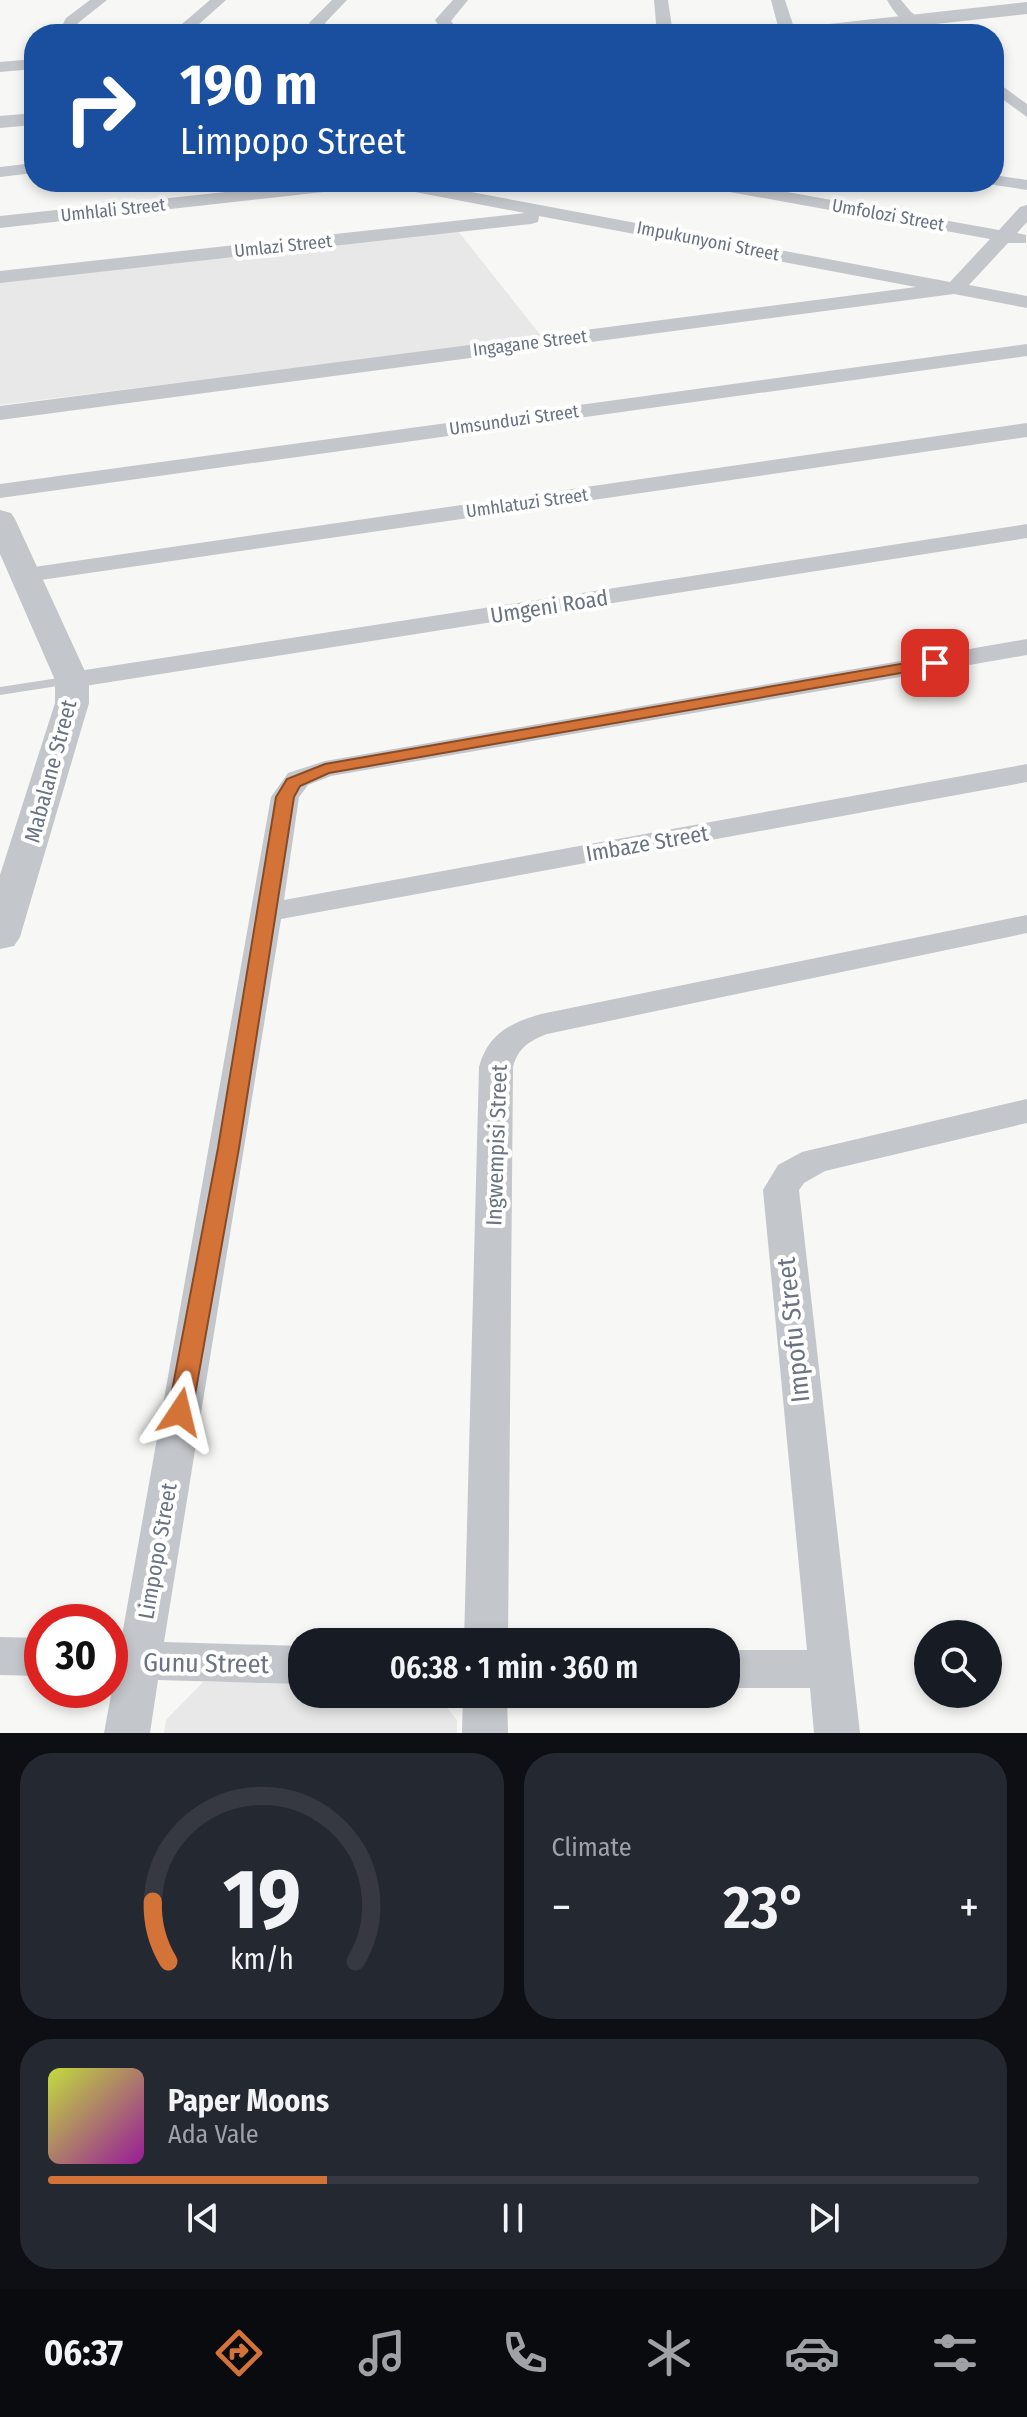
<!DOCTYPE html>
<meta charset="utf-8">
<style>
body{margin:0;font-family:"Fira Sans Condensed",sans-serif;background:#242831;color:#f1f3f6;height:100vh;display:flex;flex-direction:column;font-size:30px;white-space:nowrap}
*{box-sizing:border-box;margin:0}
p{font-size:26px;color:#9ea1a6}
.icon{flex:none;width:44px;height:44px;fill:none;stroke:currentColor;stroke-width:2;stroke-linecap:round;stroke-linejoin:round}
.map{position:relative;height:1733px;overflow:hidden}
.panel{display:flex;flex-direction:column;gap:20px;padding:20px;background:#0d0f14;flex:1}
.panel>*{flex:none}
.hud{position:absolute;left:24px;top:24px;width:980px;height:168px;border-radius:32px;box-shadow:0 4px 12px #0003;background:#1a4fa0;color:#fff;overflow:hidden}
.tools{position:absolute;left:914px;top:1620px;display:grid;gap:16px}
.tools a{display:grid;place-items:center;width:88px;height:88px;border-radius:50%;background:#171b24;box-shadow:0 4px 12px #0003;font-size:40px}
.speed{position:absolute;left:24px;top:1604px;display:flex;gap:16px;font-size:40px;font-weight:700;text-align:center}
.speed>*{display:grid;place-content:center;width:104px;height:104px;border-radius:50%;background:#171b24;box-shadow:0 4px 12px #0003;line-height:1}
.speed .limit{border:12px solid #d22;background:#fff;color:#111}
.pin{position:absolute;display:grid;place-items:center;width:68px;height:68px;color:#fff;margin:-34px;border-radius:16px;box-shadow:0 4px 12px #0006}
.me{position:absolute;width:88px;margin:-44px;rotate:10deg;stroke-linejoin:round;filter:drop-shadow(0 0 6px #0008)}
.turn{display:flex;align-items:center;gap:28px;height:168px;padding:0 24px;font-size:36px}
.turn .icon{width:104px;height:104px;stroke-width:2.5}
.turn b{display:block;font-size:56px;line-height:68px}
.big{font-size:60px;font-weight:600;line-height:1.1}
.panel .tile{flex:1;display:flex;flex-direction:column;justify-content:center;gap:12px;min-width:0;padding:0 28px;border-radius:32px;background:#242831}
.panel .dial{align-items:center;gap:0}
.dial svg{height:208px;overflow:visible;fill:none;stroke:#363941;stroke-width:7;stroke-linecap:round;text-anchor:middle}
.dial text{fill:#f1f3f6;stroke:none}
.song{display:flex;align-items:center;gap:24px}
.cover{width:96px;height:96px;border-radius:12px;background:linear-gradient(135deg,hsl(70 70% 55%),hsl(300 70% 35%))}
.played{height:8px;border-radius:4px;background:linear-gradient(90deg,#d47338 30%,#363941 30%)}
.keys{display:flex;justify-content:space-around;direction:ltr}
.heat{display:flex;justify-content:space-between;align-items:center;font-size:44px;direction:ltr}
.panel .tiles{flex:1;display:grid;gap:20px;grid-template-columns:1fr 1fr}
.tile:last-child{grid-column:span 2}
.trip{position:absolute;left:288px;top:1628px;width:452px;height:80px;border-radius:32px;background:#171b24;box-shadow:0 4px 12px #0003;font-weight:600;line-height:80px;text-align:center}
.tab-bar{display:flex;height:128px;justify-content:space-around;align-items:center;background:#090b0e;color:#9ea1a6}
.tab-bar .icon{width:56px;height:56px}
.tab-bar .selected{color:#d47338}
.tab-bar b{font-size:36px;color:#f1f3f6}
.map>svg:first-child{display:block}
</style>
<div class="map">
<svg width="1027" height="1733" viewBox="0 0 1027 1733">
<rect width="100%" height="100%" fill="#f7f7f5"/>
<g fill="#e8e8e8">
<path d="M 458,231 L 542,337 L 0,405 L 0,282 Z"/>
<path d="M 203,1682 L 302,1682 L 302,1694 L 436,1694 L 457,1720 L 457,1733 L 164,1733 L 166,1720 Z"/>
</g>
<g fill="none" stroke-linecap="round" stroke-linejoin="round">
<path fill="#c3c6ca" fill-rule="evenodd" d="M 72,676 L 77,677 L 79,680 L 77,683 L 0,695 L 0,687 Z"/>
<g fill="#c3c6ca" fill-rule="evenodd">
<path d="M 90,0 L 107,0 L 78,23 L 74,34 L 58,34 L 66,18 Z"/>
<path d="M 210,0 L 226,0 L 198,25 L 205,34 L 189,34 L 182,24 Z"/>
<path d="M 332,0 L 347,0 L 325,23 L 333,34 L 317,34 L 309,23 Z"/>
<path d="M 453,0 L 468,0 L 451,21 L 461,34 L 444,34 L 435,20 Z"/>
<path d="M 654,0 L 668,0 L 673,34 L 657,34 Z"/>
<path d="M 771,0 L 785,0 L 796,34 L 780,34 Z"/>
<path d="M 887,0 L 901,0 L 911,12 L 940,34 C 915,34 899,22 887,0 Z"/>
<path d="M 34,59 L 34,69 L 0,72 L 0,62 Z"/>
<path d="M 994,80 L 1027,104 L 1027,117 L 994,93 Z"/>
<path d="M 34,163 L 34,173 L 0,177 L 0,167 Z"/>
<path d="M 994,175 L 1027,180 L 1027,190 L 988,184 L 994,182 Z"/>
<path d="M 318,182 L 377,182 L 368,187 L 0,228 L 0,216 Z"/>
<path d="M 380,182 L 418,182 L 950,282 L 990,239 L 702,187 L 693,182 L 732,182 L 999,230 L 1020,207 L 1027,205 L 1027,222 L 1017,233 L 1026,235 L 1026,243 L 1008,243 L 969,285 L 1027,296 L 1027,308 L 954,294 L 0,420 L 0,406 L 916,287 L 539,216 L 538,222 L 531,224 L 0,283 L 0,271 L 525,213 L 389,187 Z"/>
<path d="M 1027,344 L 1027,356 L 0,498 L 0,484 Z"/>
<path d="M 1027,423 L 1027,437 L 27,582 L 18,580 L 15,575 L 18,570 L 27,568 Z"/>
<path d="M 1027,524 L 1027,538 L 72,688 L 63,686 L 59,680 L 63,674 L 72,672 Z"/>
<path d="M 1027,639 L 1027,655 L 331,776 L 308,785 L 299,797 L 284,900 L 1027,764 L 1027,782 L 281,919 L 164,1642 L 302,1646 L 302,1684 L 158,1680 L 150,1733 L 104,1733 L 114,1679 L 110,1679 L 110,1641 L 121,1641 L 271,797 L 288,773 L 325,761 Z"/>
<path d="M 1027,915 L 1027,933 L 547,1034 C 529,1041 518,1048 513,1067 L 508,1642 L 464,1642 L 479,1067 C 488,1034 510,1023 541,1014 Z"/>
<path d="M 1027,1099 L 1027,1123 L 825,1171 L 804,1183 L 799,1190 L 860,1733 L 814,1733 L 810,1688 L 726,1688 L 726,1650 L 807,1650 L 763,1190 L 778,1165 L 802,1152 Z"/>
<path d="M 0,1637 L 42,1638 L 42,1676 L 0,1675 Z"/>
<path d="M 463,1694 L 507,1694 L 508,1733 L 462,1733 Z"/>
</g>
<g fill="#c3c6ca" fill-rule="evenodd">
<path d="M 1027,2 L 1027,14 L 845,34 L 783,34 L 793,28 Z"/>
<path d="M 34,113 L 34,125 L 0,128 L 0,116 Z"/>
<path d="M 0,510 L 11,513 L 15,519 L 89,680 L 89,703 L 20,937 L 14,946 L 0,949 L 0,875 L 55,703 L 55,680 L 0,554 Z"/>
</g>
</g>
<path fill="#d47338" stroke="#8a4b24" stroke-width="2" d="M 935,658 L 941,660 L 941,666 L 329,773 L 300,786 L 294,797 L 239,1148 L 192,1412 L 189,1418 L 180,1421 L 172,1418 L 168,1412 L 218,1148 L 276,797 L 287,779 L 325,764 Z"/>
<g text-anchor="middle" stroke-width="8" stroke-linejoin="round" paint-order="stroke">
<g font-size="18" fill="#697383" stroke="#fff">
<text transform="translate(113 210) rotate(-6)" y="6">Umhlali Street</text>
<text transform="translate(888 215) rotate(10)" y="6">Umfolozi Street</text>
<text transform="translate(708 241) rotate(11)" y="6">Impukunyoni Street</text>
<text transform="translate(283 246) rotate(-6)" y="6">Umlazi Street</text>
<text transform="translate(530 343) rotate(-7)" y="6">Ingagane Street</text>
<text transform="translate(514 420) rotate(-8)" y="6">Umsunduzi Street</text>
<text transform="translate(527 503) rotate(-8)" y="6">Umhlatuzi Street</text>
</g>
<g font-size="22" fill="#697383" stroke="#fff">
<text transform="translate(549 606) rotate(-9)" y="8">Umgeni Road</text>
<text transform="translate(50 771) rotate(-75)" y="8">Mabalane Street</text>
<text transform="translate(647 843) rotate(-10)" y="8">Imbaze Street</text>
<text transform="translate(496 1145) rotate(-88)" y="8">Ingwempisi Street</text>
<text transform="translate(157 1551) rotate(-80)" y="8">Limpopo Street</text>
</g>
<g font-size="26" fill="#697383" stroke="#fff">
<text transform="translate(793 1330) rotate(-96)" y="9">Impofu Street</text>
<text transform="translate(206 1663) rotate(1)" y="9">Gunu Street</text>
</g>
</g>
</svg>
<div class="tools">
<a><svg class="icon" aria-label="search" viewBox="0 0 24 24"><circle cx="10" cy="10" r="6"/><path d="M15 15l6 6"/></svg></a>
</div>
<div class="speed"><div class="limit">30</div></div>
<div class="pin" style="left:935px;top:663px;background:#d93025"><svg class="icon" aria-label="arrive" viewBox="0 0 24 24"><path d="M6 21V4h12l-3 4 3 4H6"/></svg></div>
<svg class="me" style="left:180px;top:1412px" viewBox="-20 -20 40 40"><path d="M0-17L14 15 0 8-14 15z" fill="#d47338" stroke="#fff" stroke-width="4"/></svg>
<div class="trip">06:38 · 1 min · 360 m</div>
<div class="hud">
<div class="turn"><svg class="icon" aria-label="right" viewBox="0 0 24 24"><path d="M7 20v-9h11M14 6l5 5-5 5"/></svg><div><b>190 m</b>Limpopo Street</div></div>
</div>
</div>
<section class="panel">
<div class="tiles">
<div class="tile dial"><svg viewBox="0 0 100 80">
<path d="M14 69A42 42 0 1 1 86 69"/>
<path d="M14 69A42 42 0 0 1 8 46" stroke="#d47338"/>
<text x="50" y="56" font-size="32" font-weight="700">19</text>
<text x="50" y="72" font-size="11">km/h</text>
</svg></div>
<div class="tile"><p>Climate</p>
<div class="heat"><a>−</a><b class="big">23°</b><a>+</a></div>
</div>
<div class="tile">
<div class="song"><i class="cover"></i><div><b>Paper Moons</b><p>Ada Vale</p></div></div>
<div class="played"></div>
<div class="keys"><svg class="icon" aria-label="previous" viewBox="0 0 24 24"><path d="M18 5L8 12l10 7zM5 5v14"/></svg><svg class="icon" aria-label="pause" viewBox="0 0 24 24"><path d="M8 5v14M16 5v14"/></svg><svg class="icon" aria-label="next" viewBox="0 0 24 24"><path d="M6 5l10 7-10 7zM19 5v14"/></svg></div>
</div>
</div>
</section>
<nav class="tab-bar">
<b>06:37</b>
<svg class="icon selected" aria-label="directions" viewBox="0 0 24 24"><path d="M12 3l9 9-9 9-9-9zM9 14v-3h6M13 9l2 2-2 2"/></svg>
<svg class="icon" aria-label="music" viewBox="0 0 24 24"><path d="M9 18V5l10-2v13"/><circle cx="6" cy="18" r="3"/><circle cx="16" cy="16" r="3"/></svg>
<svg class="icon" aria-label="phone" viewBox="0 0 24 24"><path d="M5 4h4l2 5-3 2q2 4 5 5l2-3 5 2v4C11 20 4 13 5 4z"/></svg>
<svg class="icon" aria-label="climate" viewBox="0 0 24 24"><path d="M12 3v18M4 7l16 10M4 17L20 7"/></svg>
<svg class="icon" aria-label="car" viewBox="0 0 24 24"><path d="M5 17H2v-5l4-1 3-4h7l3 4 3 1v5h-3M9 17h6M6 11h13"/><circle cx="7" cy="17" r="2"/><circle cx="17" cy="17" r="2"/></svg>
<svg class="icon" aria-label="filters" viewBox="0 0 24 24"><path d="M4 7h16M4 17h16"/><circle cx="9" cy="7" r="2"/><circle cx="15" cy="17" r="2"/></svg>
</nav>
